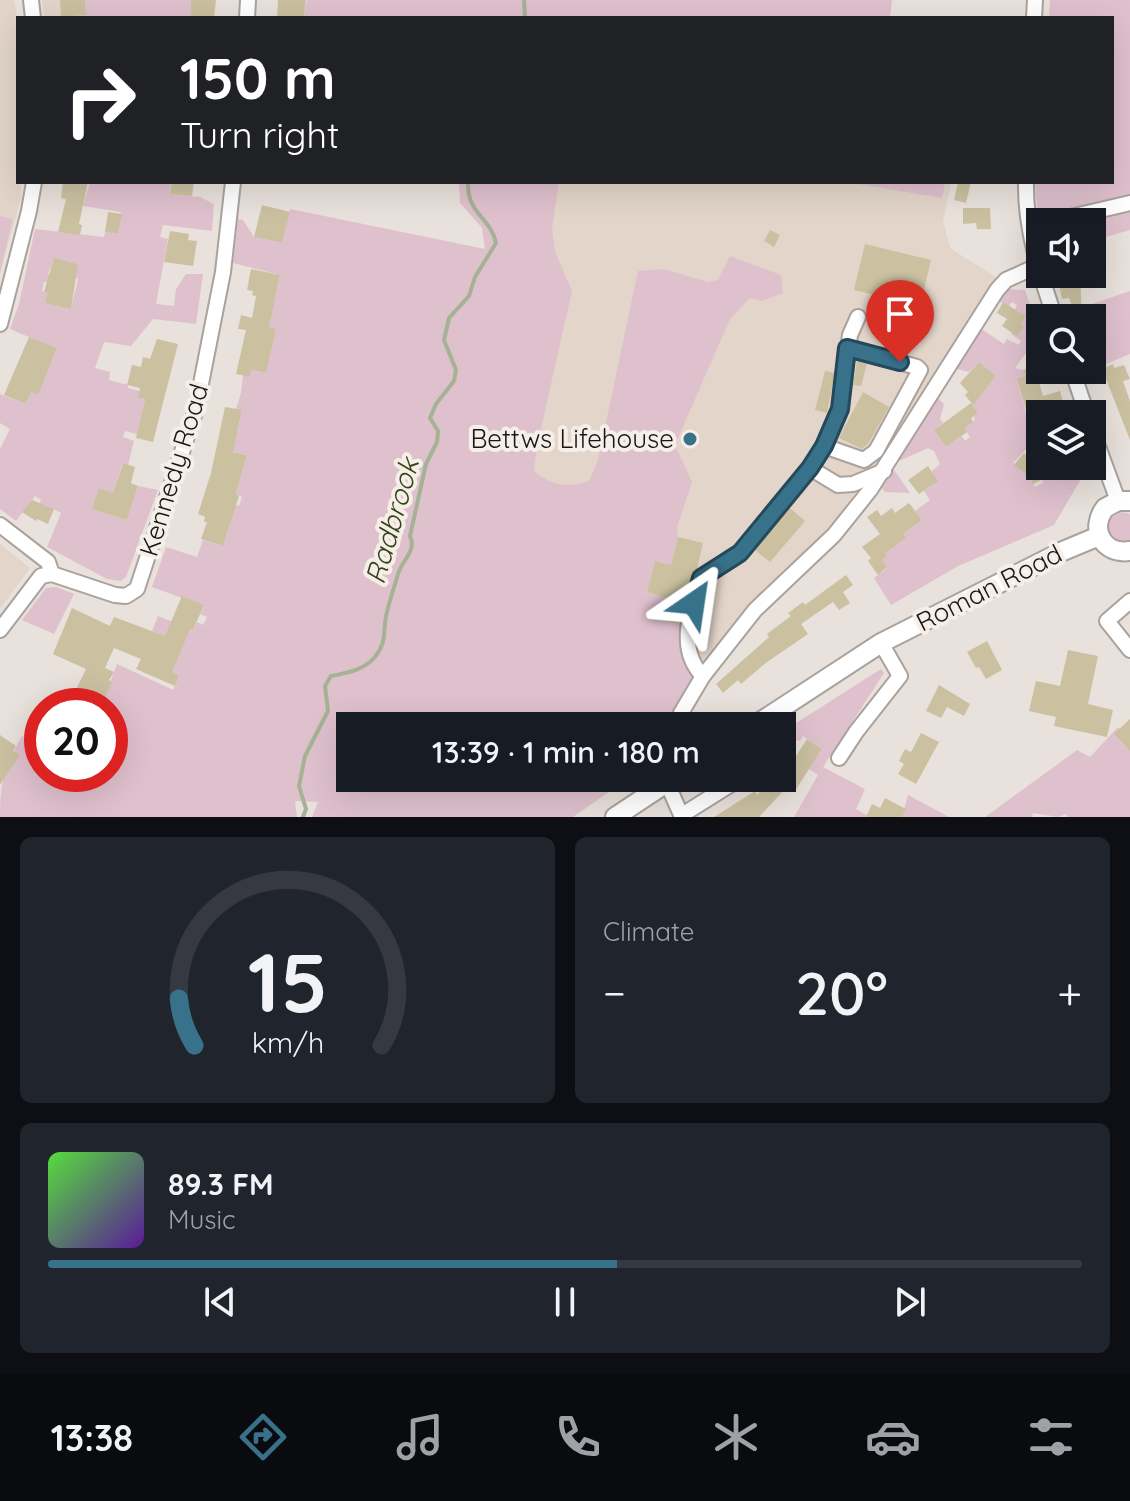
<!DOCTYPE html>
<meta charset="utf-8">
<style>
body{margin:0;font-family:Quicksand,sans-serif;background:#20242c;color:#f1f3f6;height:100vh;display:flex;flex-direction:column;font-size:30px;white-space:nowrap}
*{box-sizing:border-box;margin:0}
p{font-size:26px;color:#9ea1a6}
.icon{flex:none;width:44px;height:44px;fill:none;stroke:currentColor;stroke-width:2;stroke-linecap:round;stroke-linejoin:round}
.map{position:relative;height:817px;overflow:hidden}
.sheet{display:flex;flex-direction:column;gap:20px;padding:20px;background:#0d0f14;flex:1}
.sheet>*{flex:none}
.top-card{position:absolute;left:16px;top:16px;width:1098px;height:168px;border-radius:0px;box-shadow:0 8px 32px #0002;background:#202124;color:#fff;overflow:hidden}
.fabs{position:absolute;left:1026px;top:208px;display:grid;gap:16px}
.fabs a{display:grid;place-items:center;width:80px;height:80px;border-radius:0px;background:#171b24;box-shadow:0 8px 32px #0002;font-size:40px}
.speed{position:absolute;left:24px;top:688px;display:flex;gap:16px;font-size:40px;font-weight:700;text-align:center}
.speed>*{display:grid;place-content:center;width:104px;height:104px;border-radius:50%;background:#171b24;box-shadow:0 8px 32px #0002;line-height:1}
.speed .limit{border:12px solid #d22;background:#fff;color:#111}
.pin{position:absolute;display:grid;place-items:center;width:68px;height:68px;color:#fff;margin:-82px -34px;border-radius:50% 50% 50% 0;rotate:-45deg;box-shadow:0 0 8px #0007}
.pin .icon{rotate:45deg}
.me{position:absolute;width:88px;margin:-44px;rotate:32deg;stroke-linejoin:round;filter:drop-shadow(0 0 6px #0008)}
.turn{display:flex;align-items:center;gap:28px;height:168px;padding:0 32px;font-size:36px}
.turn .icon{width:104px;height:104px;stroke-width:2.5}
.turn b{display:block;font-size:56px;line-height:68px}
.big{font-size:60px;font-weight:600;line-height:1.1}
.sheet .tile{flex:1;display:flex;flex-direction:column;justify-content:center;gap:12px;min-width:0;padding:0 28px;border-radius:12px;background:#20242c}
.sheet .dial{align-items:center;gap:0}
.dial svg{height:208px;overflow:visible;fill:none;stroke:#363941;stroke-width:7;stroke-linecap:round;text-anchor:middle}
.dial text{fill:#f1f3f6;stroke:none}
.song{display:flex;align-items:center;gap:24px}
.cover{width:96px;height:96px;border-radius:12px;background:linear-gradient(135deg,hsl(110 70% 55%),hsl(270 70% 35%))}
.played{height:8px;border-radius:4px;background:linear-gradient(90deg,#37718a 55%,#363941 55%)}
.keys{display:flex;justify-content:space-around;direction:ltr}
.heat{display:flex;justify-content:space-between;align-items:center;font-size:44px;direction:ltr}
.sheet .tiles{flex:1;display:grid;gap:20px;grid-template-columns:1fr 1fr}
.tile:last-child{grid-column:span 2}
.trip{position:absolute;left:336px;top:712px;width:460px;height:80px;border-radius:0px;background:#171b24;box-shadow:0 8px 32px #0002;font-weight:600;line-height:80px;text-align:center}
.menu{display:flex;height:128px;justify-content:space-around;align-items:center;background:#090b0e;color:#9ea1a6}
.menu .icon{width:56px;height:56px}
.menu .current{color:#37718a}
.menu b{font-size:36px;color:#f1f3f6}
.map>svg:first-child{display:block}
</style>
<div class="map">
<svg width="1130" height="817" viewBox="0 0 1130 817">
<rect width="100%" height="100%" fill="#e9e1db"/>
<g fill="#e3d5ca">
<path d="M 0,0 L 14,0 L 18,23 L 18,182 L 21,182 L 21,198 L 0,273 Z"/>
<path d="M 42,0 L 140,0 L 140,18 L 44,18 Z"/>
<path d="M 523,182 L 946,182 L 951,184 L 943,221 L 950,248 L 997,278 L 861,485 L 830,527 L 753,605 L 659,726 L 616,726 L 502,392 Z"/>
<path d="M 0,544 L 30,568 L 0,609 Z"/>
</g>
<g fill="#dfc1cd" fill-rule="evenodd">
<path d="M 85,0 L 191,0 L 190,18 L 61,18 L 86,15 Z"/>
<path d="M 307,0 L 892,0 L 890,18 L 304,18 Z"/>
<path d="M 1050,0 L 1130,0 L 1130,230 L 1092,241 L 1092,222 L 1040,222 L 1040,241 L 1035,182 L 1112,182 L 1112,18 L 1049,18 Z"/>
<path d="M 90,182 L 176,182 L 171,183 L 170,194 L 200,197 L 214,204 L 212,231 L 163,225 L 160,237 L 168,239 L 156,304 L 174,306 L 176,289 L 186,274 L 203,274 L 196,324 L 153,319 L 131,346 L 104,342 L 95,368 L 110,372 L 109,380 L 128,385 L 128,388 L 140,391 L 139,398 L 145,399 L 137,434 L 125,431 L 123,437 L 134,441 L 128,465 L 122,464 L 113,493 L 99,489 L 93,509 L 127,520 L 138,486 L 158,490 L 126,577 L 121,581 L 107,579 L 47,547 L 61,513 L 45,505 L 38,506 L 41,500 L 35,496 L 16,521 L 0,509 L 0,449 L 10,429 L 0,423 L 0,394 L 25,404 L 41,365 L 49,367 L 57,349 L 10,329 L 19,304 L 35,229 L 104,237 L 105,232 L 118,234 L 121,212 L 83,206 ZM 54,259 L 78,264 L 75,277 L 78,279 L 71,308 L 45,303 L 47,293 L 42,291 L 44,282 L 51,283 L 52,275 L 48,274 Z"/>
<path d="M 459,182 L 559,182 L 552,228 L 555,252 L 572,291 L 537,446 L 534,471 C 551,485 568,489 589,481 L 598,460 L 638,271 L 664,269 L 708,282 L 718,280 L 730,256 L 781,275 L 783,293 L 762,301 L 750,298 L 730,319 L 675,445 L 692,482 L 677,527 L 678,537 L 671,565 L 655,561 L 647,592 L 668,598 L 662,620 L 682,625 L 685,660 L 696,683 L 675,713 L 659,726 L 350,726 L 350,778 L 618,778 L 609,792 L 573,817 L 312,817 L 318,802 L 295,801 L 297,817 L 0,817 C 0,781 4,768 22,736 L 42,747 L 42,774 L 110,774 L 110,706 L 87,706 L 103,701 L 117,664 L 173,690 L 179,676 L 171,672 L 183,644 L 152,631 L 158,616 L 193,630 L 197,622 L 203,625 L 207,617 L 200,614 L 204,606 L 152,587 L 166,547 L 197,557 L 203,540 L 223,546 L 230,524 L 220,500 L 239,506 L 242,497 L 236,494 L 247,455 L 226,450 L 237,433 L 242,411 L 236,409 L 241,393 L 243,375 L 250,376 L 251,370 L 266,373 L 255,332 L 271,316 L 280,275 L 233,263 L 238,219 L 243,220 L 254,237 L 282,243 L 290,209 L 485,249 L 482,228 L 460,203 Z"/>
<path d="M 846,182 L 945,182 L 942,198 Z"/>
<path d="M 0,216 L 13,219 L 0,273 Z"/>
<path d="M 1009,289 L 1025,290 L 1040,334 L 1015,368 L 1023,370 L 1025,376 L 1018,384 L 1026,413 L 1063,402 L 1065,409 L 1060,414 L 1040,414 L 1040,435 L 1013,463 L 1021,469 L 1032,455 L 1039,469 L 1029,474 L 1035,487 L 1043,483 L 1041,478 L 1070,466 L 1088,467 L 1054,525 L 958,566 L 891,605 L 874,578 L 887,568 L 882,560 L 887,556 L 883,551 L 901,542 L 899,537 L 922,520 L 915,511 L 930,500 L 924,491 L 936,482 L 932,471 L 940,464 L 934,451 L 928,448 L 899,461 L 896,460 L 936,396 L 944,404 L 940,419 L 943,423 L 934,430 L 946,447 L 962,436 L 965,441 L 970,437 L 963,427 L 975,420 L 974,417 L 978,414 L 972,405 L 996,376 L 979,362 L 969,372 L 953,368 L 980,328 L 1004,344 L 1007,339 L 1019,345 L 1021,341 L 1011,334 L 1024,326 L 1021,324 L 1025,316 L 1015,309 L 1017,305 L 1012,302 L 1009,306 L 997,301 L 1002,293 Z"/>
<path d="M 1130,291 L 1130,354 L 1083,374 L 1082,370 L 1092,370 L 1092,336 L 1096,335 L 1093,327 L 1100,325 L 1094,309 L 1089,310 L 1087,307 L 1074,312 L 1075,318 L 1063,318 L 1062,314 Z"/>
<path d="M 892,467 L 910,493 L 885,492 L 880,486 Z"/>
<path d="M 1122,512 L 1130,514 L 1130,541 C 1114,546 1104,534 1109,519 Z"/>
<path d="M 56,587 L 74,594 L 54,634 L 22,620 L 46,588 Z"/>
<path d="M 881,669 L 884,673 L 823,767 L 865,789 L 856,809 L 870,817 L 794,817 L 818,775 L 809,769 L 822,749 L 803,736 L 800,741 L 789,739 L 782,732 Z"/>
<path d="M 688,711 L 723,719 L 715,726 L 684,726 Z"/>
<path d="M 1118,727 L 1124,732 L 1118,738 L 1127,748 L 1130,746 L 1130,817 L 1068,817 L 1066,814 L 1058,817 L 1033,813 L 1032,817 L 985,817 L 1077,750 L 1090,757 Z"/>
<path d="M 908,795 L 949,817 L 902,817 Z"/>
</g>
<g fill="none" stroke-linecap="round" stroke-linejoin="round">
<g stroke="#a5b294" stroke-width="4">
<path d="M 524,0 L 525,18"/>
<path d="M 303,817 L 306,809 L 299,786 L 305,756 L 328,711 L 325,686 L 331,676 C 347,673 364,670 375,657 C 387,642 383,632 386,616 C 389,602 394,588 398,574 C 402,560 417,551 410,536 L 426,464 L 437,442 L 438,431 L 430,418 L 436,404 L 454,381 L 456,370 L 444,340 L 449,318 L 469,296 L 475,277 L 496,243 C 490,216 467,215 468,182"/>
</g>
</g>
<g fill="#cbc1a1">
<path d="M 60,0 L 85,0 L 86,15 L 61,17 Z"/>
<path d="M 191,0 L 216,0 L 214,18 L 190,18 Z"/>
<path d="M 278,0 L 306,0 L 304,18 L 277,18 Z"/>
<path d="M 63,182 L 88,182 L 79,224 L 82,225 L 80,235 L 58,232 L 66,199 L 61,198 Z"/>
<path d="M 172,182 L 194,182 L 192,196 L 170,194 Z"/>
<path d="M 958,182 L 971,182 L 966,203 L 954,200 Z"/>
<path d="M 262,205 L 290,212 L 282,243 L 254,237 Z"/>
<path d="M 963,208 L 990,208 L 991,229 L 977,229 L 976,223 L 963,224 Z"/>
<path d="M 108,212 L 122,214 L 118,234 L 105,232 Z"/>
<path d="M 770,230 L 780,235 L 774,247 L 764,241 Z"/>
<path d="M 170,231 L 189,234 L 188,240 L 197,241 L 193,266 L 164,262 Z"/>
<path d="M 865,244 L 931,260 L 920,306 L 854,290 Z"/>
<path d="M 54,258 L 78,264 L 71,309 L 45,303 L 47,293 L 44,292 Z"/>
<path d="M 251,269 L 280,275 L 269,327 L 276,329 L 266,373 L 251,370 L 250,377 L 236,374 L 246,330 L 238,329 L 241,315 L 252,318 L 256,296 L 252,295 L 253,291 L 247,290 Z"/>
<path d="M 1057,274 L 1080,274 L 1082,318 L 1076,318 L 1069,298 L 1062,299 Z"/>
<path d="M 1003,302 L 1026,316 L 1021,324 L 1024,326 L 1017,336 L 1002,326 L 1007,319 L 997,313 Z"/>
<path d="M 29,337 L 57,348 L 38,395 L 31,392 L 25,404 L 4,395 Z"/>
<path d="M 157,339 L 178,344 L 153,442 L 136,438 L 145,399 L 138,398 L 140,388 L 127,385 L 132,365 L 141,367 L 143,357 L 150,359 Z"/>
<path d="M 857,361 L 867,364 L 861,386 L 853,385 Z"/>
<path d="M 979,362 L 996,376 L 973,405 L 965,395 L 968,392 L 960,383 Z"/>
<path d="M 1113,364 L 1114,368 L 1124,365 L 1130,379 L 1123,381 L 1130,401 L 1130,440 L 1102,369 Z"/>
<path d="M 1034,366 L 1043,396 L 1060,391 L 1063,402 L 1027,414 L 1017,379 L 1025,376 L 1023,370 Z"/>
<path d="M 825,371 L 835,373 L 827,413 L 815,410 Z"/>
<path d="M 863,392 L 889,407 L 868,444 L 862,449 L 839,438 Z"/>
<path d="M 971,403 L 978,414 L 971,418 L 973,422 L 964,428 L 967,432 L 946,447 L 934,430 Z"/>
<path d="M 225,407 L 242,410 L 233,452 L 247,455 L 236,494 L 239,496 L 223,546 L 201,539 L 207,522 L 204,522 L 205,517 L 198,514 L 211,473 Z"/>
<path d="M 1040,451 L 1040,466 L 1070,466 L 1033,484 L 1030,477 L 1014,465 L 1024,453 L 1028,457 Z"/>
<path d="M 123,463 L 135,467 L 131,483 L 138,486 L 127,520 L 92,509 L 99,488 L 113,493 Z"/>
<path d="M 928,466 L 938,481 L 919,494 L 908,480 Z"/>
<path d="M 32,500 L 54,509 L 48,524 L 37,519 L 36,521 L 22,512 Z"/>
<path d="M 909,503 L 922,520 L 903,534 L 906,538 L 885,553 L 887,556 L 882,560 L 887,567 L 878,575 L 868,561 L 871,558 L 862,547 L 880,534 L 867,517 L 877,510 L 881,516 L 892,508 L 895,513 Z"/>
<path d="M 790,508 L 805,521 L 770,562 L 755,550 Z"/>
<path d="M 678,537 L 703,543 L 697,569 L 688,587 L 679,624 L 662,620 L 668,598 L 647,592 L 655,561 L 671,565 Z"/>
<path d="M 846,575 L 853,585 L 843,592 L 850,603 L 839,610 L 833,602 L 801,624 L 808,634 L 767,662 L 741,684 L 738,680 L 723,693 L 716,684 L 769,637 L 767,634 L 791,616 L 788,613 L 803,602 L 805,605 Z"/>
<path d="M 182,596 L 204,605 L 193,630 L 190,629 L 172,672 L 179,676 L 175,686 L 136,669 L 141,659 L 114,648 L 105,668 L 114,672 L 109,680 L 112,682 L 101,706 L 68,706 L 86,669 L 53,654 L 72,608 L 110,626 L 114,617 L 165,636 Z"/>
<path d="M 987,641 L 1002,670 L 986,679 L 979,667 L 976,668 L 967,652 Z"/>
<path d="M 1068,650 L 1098,656 L 1088,704 L 1113,710 L 1107,737 L 1054,726 L 1056,717 L 1029,711 L 1036,681 L 1060,686 Z"/>
<path d="M 939,685 L 970,704 L 964,716 L 947,707 L 941,718 L 926,711 Z"/>
<path d="M 1130,719 L 1130,751 L 1114,734 Z"/>
<path d="M 921,733 L 939,742 L 916,784 L 898,774 L 904,764 L 899,761 L 905,749 L 911,752 Z"/>
<path d="M 0,735 L 16,746 L 13,751 L 20,755 L 0,785 Z"/>
<path d="M 807,739 L 822,749 L 795,791 L 788,786 L 759,817 L 714,817 L 755,791 L 757,795 L 768,782 L 772,785 L 777,778 L 782,778 L 782,771 L 784,768 L 787,770 Z"/>
<path d="M 885,798 L 906,809 L 902,817 L 866,817 L 872,804 L 880,808 Z"/>
</g>
<g fill="none" stroke-linecap="round" stroke-linejoin="round">
<g stroke="#aaa29d" stroke-width="18">
<g id="minor">
<path d="M 31,0 L 33,18"/>
<path d="M 247,18 L 248,0"/>
<path d="M 1034,18 L 1035,0"/>
<path d="M 1026,182 C 1025,230 1040,274 1055,318"/>
<path d="M 1049,222 L 1130,203"/>
<path d="M 0,324 L 29,211 L 34,182"/>
<path d="M 1072,370 L 1087,414"/>
<path d="M 1092,430 L 1118,501"/>
<path d="M 824,446 L 864,460 L 876,451 L 920,370 L 917,367 L 847,348"/>
<path d="M 810,468 L 824,446 L 840,409 L 850,335 L 858,317"/>
<path d="M 0,525 L 48,562 L 52,574"/>
<path d="M 1130,601 L 1107,621 L 1130,650"/>
<path d="M 0,630 L 41,576 L 52,574 L 115,595 L 126,596 L 137,589 L 196,409 L 223,272 L 233,182"/>
<path d="M 703,676 C 676,649 691,610 701,578 L 740,553 L 810,468 L 838,485 L 853,484 L 884,471"/>
<path d="M 678,726 L 681,713 L 703,676 L 755,610 L 834,535 L 870,490 L 997,290 L 1006,280 L 1037,266"/>
<path d="M 839,758 L 856,732 L 900,676 L 881,643"/>
<path d="M 667,783 L 682,817"/>
<path d="M 682,815 L 741,778"/>
</g>
</g>
<g stroke="#aaa29d" stroke-width="22">
<g id="major">
<path d="M 1130,501 L 1118,501 L 1105,508 C 1089,529 1103,555 1130,551"/>
<path d="M 754,726 L 881,643 L 1063,551 L 1099,536"/>
<path d="M 615,817 L 674,778"/>
</g>
</g>
<use href="#minor" stroke="#fff" stroke-width="14"/>
<use href="#major" stroke="#fff" stroke-width="18"/>
</g>
<g fill="none" stroke-linecap="round" stroke-linejoin="round">
<g stroke="#24495a" stroke-width="20">
<path id="route" d="M 694,603 L 701,578 L 740,553 L 810,468 L 824,446 L 840,409 L 847,348 L 900,362"/>
</g>
<use href="#route" stroke="#37718a" stroke-width="14"/>
</g>
<circle fill="#37718a" stroke="#f6eee8" stroke-width="3" cx="690" cy="439" r="8"/>
<g text-anchor="middle" stroke-width="8" stroke-linejoin="round" paint-order="stroke">
<g font-size="26" fill="#191715" stroke="#f6eee8" text-anchor="end">
<text x="674" y="448">Bettws Lifehouse</text>
</g>
<g font-size="26" fill="#191715" stroke="#f6eee8">
<text transform="translate(174 470) rotate(-73)" y="9">Kennedy Road</text>
<text transform="translate(989 588) rotate(-27)" y="9">Roman Road</text>
</g>
<g font-size="28" font-style="italic" fill="#334415" stroke="#f6eee8">
<text transform="translate(392 521) rotate(-74)" y="10">Radbrook</text>
</g>
</g>
</svg>
<div class="fabs">
<a><svg class="icon" aria-label="sound" viewBox="0 0 24 24"><path d="M4 9h4l5-4v14l-5-4H4zM17 9q2 3 0 6"/></svg></a>
<a><svg class="icon" aria-label="search" viewBox="0 0 24 24"><circle cx="10" cy="10" r="6"/><path d="M15 15l6 6"/></svg></a>
<a><svg class="icon" aria-label="layers" viewBox="0 0 24 24"><path d="M12 4l9 5-9 5-9-5zM3 14l9 5 9-5"/></svg></a>
</div>
<div class="speed"><div class="limit">20</div></div>
<div class="pin" style="left:900px;top:362px;background:#d93025"><svg class="icon" aria-label="arrive" viewBox="0 0 24 24"><path d="M6 21V4h12l-3 4 3 4H6"/></svg></div>
<svg class="me" style="left:694px;top:603px" viewBox="-20 -20 40 40"><path d="M0-17L14 15 0 8-14 15z" fill="#37718a" stroke="#fff" stroke-width="4"/></svg>
<div class="trip">13:39 · 1 min · 180 m</div>
<div class="top-card">
<div class="turn"><svg class="icon" aria-label="right" viewBox="0 0 24 24"><path d="M7 20v-9h11M14 6l5 5-5 5"/></svg><div><b>150 m</b>Turn right</div></div>
</div>
</div>
<section class="sheet">
<div class="tiles">
<div class="tile dial"><svg viewBox="0 0 100 80">
<path d="M14 69A42 42 0 1 1 86 69"/>
<path d="M14 69A42 42 0 0 1 8 51" stroke="#37718a"/>
<text x="50" y="56" font-size="32" font-weight="700">15</text>
<text x="50" y="72" font-size="11">km/h</text>
</svg></div>
<div class="tile"><p>Climate</p>
<div class="heat"><a>−</a><b class="big">20°</b><a>+</a></div>
</div>
<div class="tile">
<div class="song"><i class="cover"></i><div><b>89.3 FM</b><p>Music</p></div></div>
<div class="played"></div>
<div class="keys"><svg class="icon" aria-label="previous" viewBox="0 0 24 24"><path d="M18 5L8 12l10 7zM5 5v14"/></svg><svg class="icon" aria-label="pause" viewBox="0 0 24 24"><path d="M8 5v14M16 5v14"/></svg><svg class="icon" aria-label="next" viewBox="0 0 24 24"><path d="M6 5l10 7-10 7zM19 5v14"/></svg></div>
</div>
</div>
</section>
<nav class="menu">
<b>13:38</b>
<svg class="icon current" aria-label="directions" viewBox="0 0 24 24"><path d="M12 3l9 9-9 9-9-9zM9 14v-3h6M13 9l2 2-2 2"/></svg>
<svg class="icon" aria-label="music" viewBox="0 0 24 24"><path d="M9 18V5l10-2v13"/><circle cx="6" cy="18" r="3"/><circle cx="16" cy="16" r="3"/></svg>
<svg class="icon" aria-label="phone" viewBox="0 0 24 24"><path d="M5 4h4l2 5-3 2q2 4 5 5l2-3 5 2v4C11 20 4 13 5 4z"/></svg>
<svg class="icon" aria-label="climate" viewBox="0 0 24 24"><path d="M12 3v18M4 7l16 10M4 17L20 7"/></svg>
<svg class="icon" aria-label="car" viewBox="0 0 24 24"><path d="M5 17H2v-5l4-1 3-4h7l3 4 3 1v5h-3M9 17h6M6 11h13"/><circle cx="7" cy="17" r="2"/><circle cx="17" cy="17" r="2"/></svg>
<svg class="icon" aria-label="filters" viewBox="0 0 24 24"><path d="M4 7h16M4 17h16"/><circle cx="9" cy="7" r="2"/><circle cx="15" cy="17" r="2"/></svg>
</nav>
